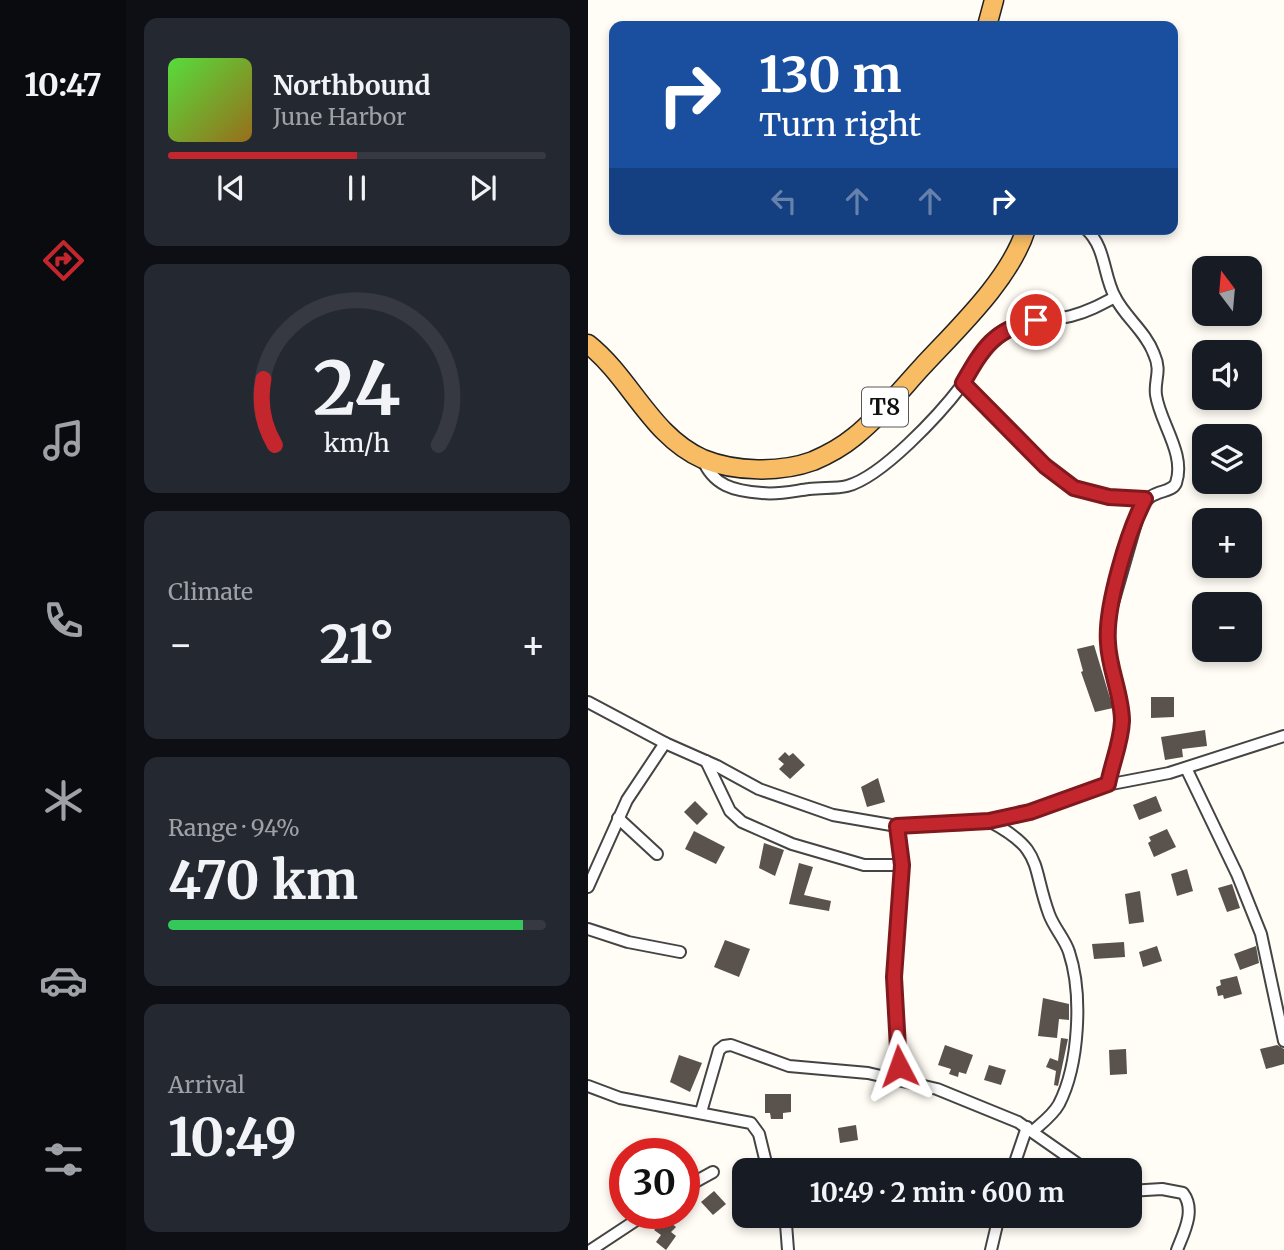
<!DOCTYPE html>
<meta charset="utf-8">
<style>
body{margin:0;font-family:Merriweather,serif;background:#242831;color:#f1f3f6;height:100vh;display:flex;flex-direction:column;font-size:26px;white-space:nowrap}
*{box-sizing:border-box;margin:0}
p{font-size:23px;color:#9ea1a6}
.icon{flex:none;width:38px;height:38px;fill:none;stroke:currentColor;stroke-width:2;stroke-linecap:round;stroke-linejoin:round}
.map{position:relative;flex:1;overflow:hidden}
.side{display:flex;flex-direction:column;gap:18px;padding:18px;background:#0d0f14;width:462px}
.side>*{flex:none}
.hud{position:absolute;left:21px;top:21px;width:569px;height:214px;border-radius:14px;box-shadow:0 4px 10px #0003;background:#1a4fa0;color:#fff;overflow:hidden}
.needle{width:46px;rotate:344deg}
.fabs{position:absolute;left:604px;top:256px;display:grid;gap:14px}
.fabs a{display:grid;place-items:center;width:70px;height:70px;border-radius:14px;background:#171b24;box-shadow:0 4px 10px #0003;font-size:35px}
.speed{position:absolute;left:21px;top:1138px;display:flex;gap:14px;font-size:35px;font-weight:700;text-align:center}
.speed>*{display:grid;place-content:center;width:91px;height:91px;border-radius:50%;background:#171b24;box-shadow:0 4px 10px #0003;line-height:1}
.speed .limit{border:10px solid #d22;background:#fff;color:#111}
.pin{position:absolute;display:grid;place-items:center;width:60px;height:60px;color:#fff;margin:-30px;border:4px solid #fff;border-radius:50%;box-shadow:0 2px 7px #0007}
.me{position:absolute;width:77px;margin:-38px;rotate:356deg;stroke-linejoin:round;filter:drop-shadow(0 0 5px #0008)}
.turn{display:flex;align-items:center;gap:24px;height:147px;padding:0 35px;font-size:32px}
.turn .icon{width:91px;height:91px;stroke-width:2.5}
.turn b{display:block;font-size:49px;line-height:60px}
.lanes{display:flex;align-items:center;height:66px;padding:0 35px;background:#0003;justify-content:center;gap:35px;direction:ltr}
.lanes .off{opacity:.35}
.big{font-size:52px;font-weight:700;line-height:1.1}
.side .tile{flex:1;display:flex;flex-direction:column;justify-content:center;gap:10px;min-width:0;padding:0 24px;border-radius:14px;background:#242831}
.side .dial{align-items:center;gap:0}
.dial svg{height:182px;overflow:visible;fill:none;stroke:#363941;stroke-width:7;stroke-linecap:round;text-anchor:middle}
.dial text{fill:#f1f3f6;stroke:none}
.song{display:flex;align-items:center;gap:21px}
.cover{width:84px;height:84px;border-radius:10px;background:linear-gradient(135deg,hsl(110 70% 55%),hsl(40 70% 35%))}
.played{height:7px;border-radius:4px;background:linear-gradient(90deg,#c4262e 50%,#363941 50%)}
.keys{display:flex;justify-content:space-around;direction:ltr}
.heat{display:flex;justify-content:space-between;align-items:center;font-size:38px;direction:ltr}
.charge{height:10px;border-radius:5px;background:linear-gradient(90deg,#34c759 94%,#363941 0)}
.trip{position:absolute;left:144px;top:1158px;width:410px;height:70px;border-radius:14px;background:#171b24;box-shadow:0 4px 10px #0003;font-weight:700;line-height:70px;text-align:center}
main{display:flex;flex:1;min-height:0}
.menu{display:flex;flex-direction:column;width:126px;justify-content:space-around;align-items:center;background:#090b0e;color:#9ea1a6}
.menu .icon{width:49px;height:49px}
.menu .active{color:#c4262e}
.menu b{font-size:32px;color:#f1f3f6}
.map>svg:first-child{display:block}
</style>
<main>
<nav class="menu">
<b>10:47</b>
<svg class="icon active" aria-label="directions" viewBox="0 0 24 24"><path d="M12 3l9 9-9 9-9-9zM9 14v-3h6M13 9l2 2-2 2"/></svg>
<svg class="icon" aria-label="music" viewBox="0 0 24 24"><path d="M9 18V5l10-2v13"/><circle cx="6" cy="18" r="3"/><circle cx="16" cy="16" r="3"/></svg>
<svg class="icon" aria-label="phone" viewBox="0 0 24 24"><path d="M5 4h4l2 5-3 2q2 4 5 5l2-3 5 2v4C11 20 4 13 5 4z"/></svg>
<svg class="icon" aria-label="climate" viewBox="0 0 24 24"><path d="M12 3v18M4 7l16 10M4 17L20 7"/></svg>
<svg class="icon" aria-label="car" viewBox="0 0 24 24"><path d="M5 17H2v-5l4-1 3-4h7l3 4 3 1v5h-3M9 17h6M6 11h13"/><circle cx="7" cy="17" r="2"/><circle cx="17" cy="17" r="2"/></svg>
<svg class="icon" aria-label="filters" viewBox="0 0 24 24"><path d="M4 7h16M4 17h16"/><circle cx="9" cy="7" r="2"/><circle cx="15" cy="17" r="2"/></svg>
</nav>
<section class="side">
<div class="tile">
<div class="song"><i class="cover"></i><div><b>Northbound</b><p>June Harbor</p></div></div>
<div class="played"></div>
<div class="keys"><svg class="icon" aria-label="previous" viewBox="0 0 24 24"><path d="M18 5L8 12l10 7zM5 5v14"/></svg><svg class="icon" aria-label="pause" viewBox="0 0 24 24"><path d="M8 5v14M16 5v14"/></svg><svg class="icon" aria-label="next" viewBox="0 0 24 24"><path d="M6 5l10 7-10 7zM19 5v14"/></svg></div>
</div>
<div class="tile dial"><svg viewBox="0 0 100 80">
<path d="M14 69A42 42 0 1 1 86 69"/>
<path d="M14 69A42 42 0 0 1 9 40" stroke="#c4262e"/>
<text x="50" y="56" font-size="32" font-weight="700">24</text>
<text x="50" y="72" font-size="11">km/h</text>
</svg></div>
<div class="tile"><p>Climate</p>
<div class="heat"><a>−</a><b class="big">21°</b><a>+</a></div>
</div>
<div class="tile"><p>Range · 94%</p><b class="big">470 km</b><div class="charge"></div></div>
<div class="tile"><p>Arrival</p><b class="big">10:49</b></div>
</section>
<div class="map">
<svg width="696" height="1250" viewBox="0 0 696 1250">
<rect width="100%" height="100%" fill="#fffdf5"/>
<g fill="#5a524d">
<path d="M 506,645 L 525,708 L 507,712 L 493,672 L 495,671 L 489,649 Z"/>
<path d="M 563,697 L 586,697 L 586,717 L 563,718 Z"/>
<path d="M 617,730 L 619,746 L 594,749 L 595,757 L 577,760 L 573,737 Z"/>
<path d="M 197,752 L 201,756 L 205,753 L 217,765 L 202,779 L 191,769 L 196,764 L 190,759 Z"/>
<path d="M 290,778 L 297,802 L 279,807 L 273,787 Z"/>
<path d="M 568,796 L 574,811 L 551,820 L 545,805 Z"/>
<path d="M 107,801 L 120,814 L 109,825 L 96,812 Z"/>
<path d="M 579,829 L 588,847 L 566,857 L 560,843 L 563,841 L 561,837 Z"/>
<path d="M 106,831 L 137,847 L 128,864 L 97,849 Z"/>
<path d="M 176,843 L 196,850 L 187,876 L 171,868 Z"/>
<path d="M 211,863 L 225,867 L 216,895 L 243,901 L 241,911 L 201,904 Z"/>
<path d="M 599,869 L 605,891 L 589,896 L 583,874 Z"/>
<path d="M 644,884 L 652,908 L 639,912 L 630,888 Z"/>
<path d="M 552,891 L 556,922 L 541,924 L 537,894 Z"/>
<path d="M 137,940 L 162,949 L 151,977 L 126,967 Z"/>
<path d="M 536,942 L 537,957 L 506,959 L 504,944 Z"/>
<path d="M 569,946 L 574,961 L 555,967 L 551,952 Z"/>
<path d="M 668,946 L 671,963 L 652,970 L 646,954 Z"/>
<path d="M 649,976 L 654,994 L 636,999 L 635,995 L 630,996 L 628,987 L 633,985 L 632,980 Z"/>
<path d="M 455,998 L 481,1004 L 481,1020 L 471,1019 L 469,1038 L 450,1036 Z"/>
<path d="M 473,1038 L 480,1039 L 470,1086 L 466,1085 L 468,1071 L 458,1067 L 462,1058 L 470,1061 Z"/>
<path d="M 357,1045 L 385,1055 L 378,1074 L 371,1072 L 370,1077 L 361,1074 L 363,1069 L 350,1065 Z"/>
<path d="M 689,1045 L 696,1049 L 696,1064 L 678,1069 L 672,1049 Z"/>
<path d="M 538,1049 L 539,1074 L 522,1075 L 521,1050 Z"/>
<path d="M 91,1055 L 114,1063 L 102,1092 L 82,1082 Z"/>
<path d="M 401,1065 L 418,1070 L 413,1085 L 396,1080 Z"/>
<path d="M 177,1094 L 203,1094 L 203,1112 L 195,1113 L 195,1119 L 183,1119 L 182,1113 L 177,1113 Z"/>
<path d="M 268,1125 L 270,1140 L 252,1143 L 250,1128 Z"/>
<path d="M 126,1191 L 138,1204 L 125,1215 L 113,1202 Z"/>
<path d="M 78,1219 L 88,1227 L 83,1232 L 88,1236 L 78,1250 L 68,1242 L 73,1235 L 66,1230 Z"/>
</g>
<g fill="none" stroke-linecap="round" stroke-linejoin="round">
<g stroke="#444" stroke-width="14">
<g id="minor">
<path d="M 498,229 C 518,247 515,275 527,297 C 537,317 558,332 566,354 C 574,372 566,379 568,395 C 572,423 598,454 588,483 C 583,495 563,487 552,509 L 521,617 L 521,655 L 533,709 L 534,724 L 520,784"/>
<path d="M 375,383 L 457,466 L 487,488 L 521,497 L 557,499"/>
<path d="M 114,458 C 125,486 146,491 174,493 C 190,495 206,491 221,489 C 233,487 247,489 259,486 C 294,477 352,414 374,385 C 386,368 393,346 411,333 C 432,318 459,322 483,316 C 499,312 512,305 527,297"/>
<path d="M 0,702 L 77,743 L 129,766 L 171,789 L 245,815 L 309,826 L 378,824 L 442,812 L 508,787 L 581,773 L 696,736"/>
<path d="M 118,761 L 142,811 L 154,822 L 204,844 L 276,865 L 314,865"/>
<path d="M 598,768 L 649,874 L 673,934 L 696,1041"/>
<path d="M 30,818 L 69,854"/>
<path d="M 401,821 C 456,850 443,864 461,914 C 466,928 477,939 481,952 C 495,994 491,1065 471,1104 C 465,1115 454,1123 445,1131"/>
<path d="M 0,887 L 39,800 L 77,743"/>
<path d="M 0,929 L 40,942 L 92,952"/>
<path d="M 307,1077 L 311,1055 L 306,977 L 314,865 L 309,826"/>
<path d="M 0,1086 L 32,1098 L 163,1123 L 171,1134 L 180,1171"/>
<path d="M 113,1112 L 131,1050 L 136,1046 L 143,1045 L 201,1066 L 280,1073 L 349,1089 L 430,1122 L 500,1171"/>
<path d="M 424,1171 L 439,1127"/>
<path d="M 96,1188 L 125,1172"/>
<path d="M 541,1191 L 574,1189 L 595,1193 C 608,1210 596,1232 589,1250"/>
<path d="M 195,1216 L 198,1224 L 200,1250"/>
<path d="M 3,1250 L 59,1213"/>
<path d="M 403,1250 L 411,1216"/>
</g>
</g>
<g stroke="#222" stroke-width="21">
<g id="trunk">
<path d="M 399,26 L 406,0"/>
<path d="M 0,344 C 43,378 63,436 115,459 C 147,472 192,473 225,461 C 239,455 255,446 266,437 C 291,417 312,391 333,368 C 368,330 422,280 438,229"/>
</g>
</g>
<use href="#minor" stroke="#fff" stroke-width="10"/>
<use href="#trunk" stroke="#f7bc64" stroke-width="18"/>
</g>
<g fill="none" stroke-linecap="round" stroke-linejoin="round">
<g stroke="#7f191e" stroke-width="18">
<path id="route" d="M 311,1066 L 306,977 L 314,865 L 309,826 L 401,821 L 442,812 L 520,784 C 524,763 533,743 534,721 C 534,695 521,669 520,643 C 517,607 540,531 557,499 L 521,497 L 486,488 L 457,466 L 375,383 C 395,348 406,329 448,320"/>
</g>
<use href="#route" stroke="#c4262e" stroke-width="12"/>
</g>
<g text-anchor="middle" stroke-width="7" stroke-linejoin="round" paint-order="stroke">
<rect fill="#fff" stroke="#585858" stroke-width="2" x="274" y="387.5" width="46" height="39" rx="5"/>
<g font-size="23" font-weight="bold" fill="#111">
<text x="297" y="415">T8</text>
</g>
</g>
</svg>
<div class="fabs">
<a><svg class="needle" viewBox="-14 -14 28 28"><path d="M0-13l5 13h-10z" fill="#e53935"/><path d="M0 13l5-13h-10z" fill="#9ea1a6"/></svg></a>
<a><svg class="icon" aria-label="sound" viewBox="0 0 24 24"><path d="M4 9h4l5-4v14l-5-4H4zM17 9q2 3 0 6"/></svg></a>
<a><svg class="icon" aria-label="layers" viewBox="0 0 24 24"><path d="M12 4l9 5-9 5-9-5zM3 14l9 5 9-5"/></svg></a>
<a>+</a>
<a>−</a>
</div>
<div class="speed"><div class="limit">30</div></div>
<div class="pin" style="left:448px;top:320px;background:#d93025"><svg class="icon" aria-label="arrive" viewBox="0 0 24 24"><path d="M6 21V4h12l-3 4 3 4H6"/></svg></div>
<svg class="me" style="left:311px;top:1066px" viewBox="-20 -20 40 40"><path d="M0-17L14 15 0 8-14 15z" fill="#c4262e" stroke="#fff" stroke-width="4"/></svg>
<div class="trip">10:49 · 2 min · 600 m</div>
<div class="hud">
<div class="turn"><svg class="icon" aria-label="right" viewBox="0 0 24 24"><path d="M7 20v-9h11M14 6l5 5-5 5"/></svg><div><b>130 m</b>Turn right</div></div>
<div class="lanes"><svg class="icon off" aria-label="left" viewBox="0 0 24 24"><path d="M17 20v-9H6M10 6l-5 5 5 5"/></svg><svg class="icon off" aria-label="ahead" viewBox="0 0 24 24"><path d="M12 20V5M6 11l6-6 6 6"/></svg><svg class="icon off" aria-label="ahead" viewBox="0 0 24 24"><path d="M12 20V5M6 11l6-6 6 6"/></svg><svg class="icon" aria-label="right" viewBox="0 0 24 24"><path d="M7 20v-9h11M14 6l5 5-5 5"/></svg></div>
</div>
</div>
</main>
